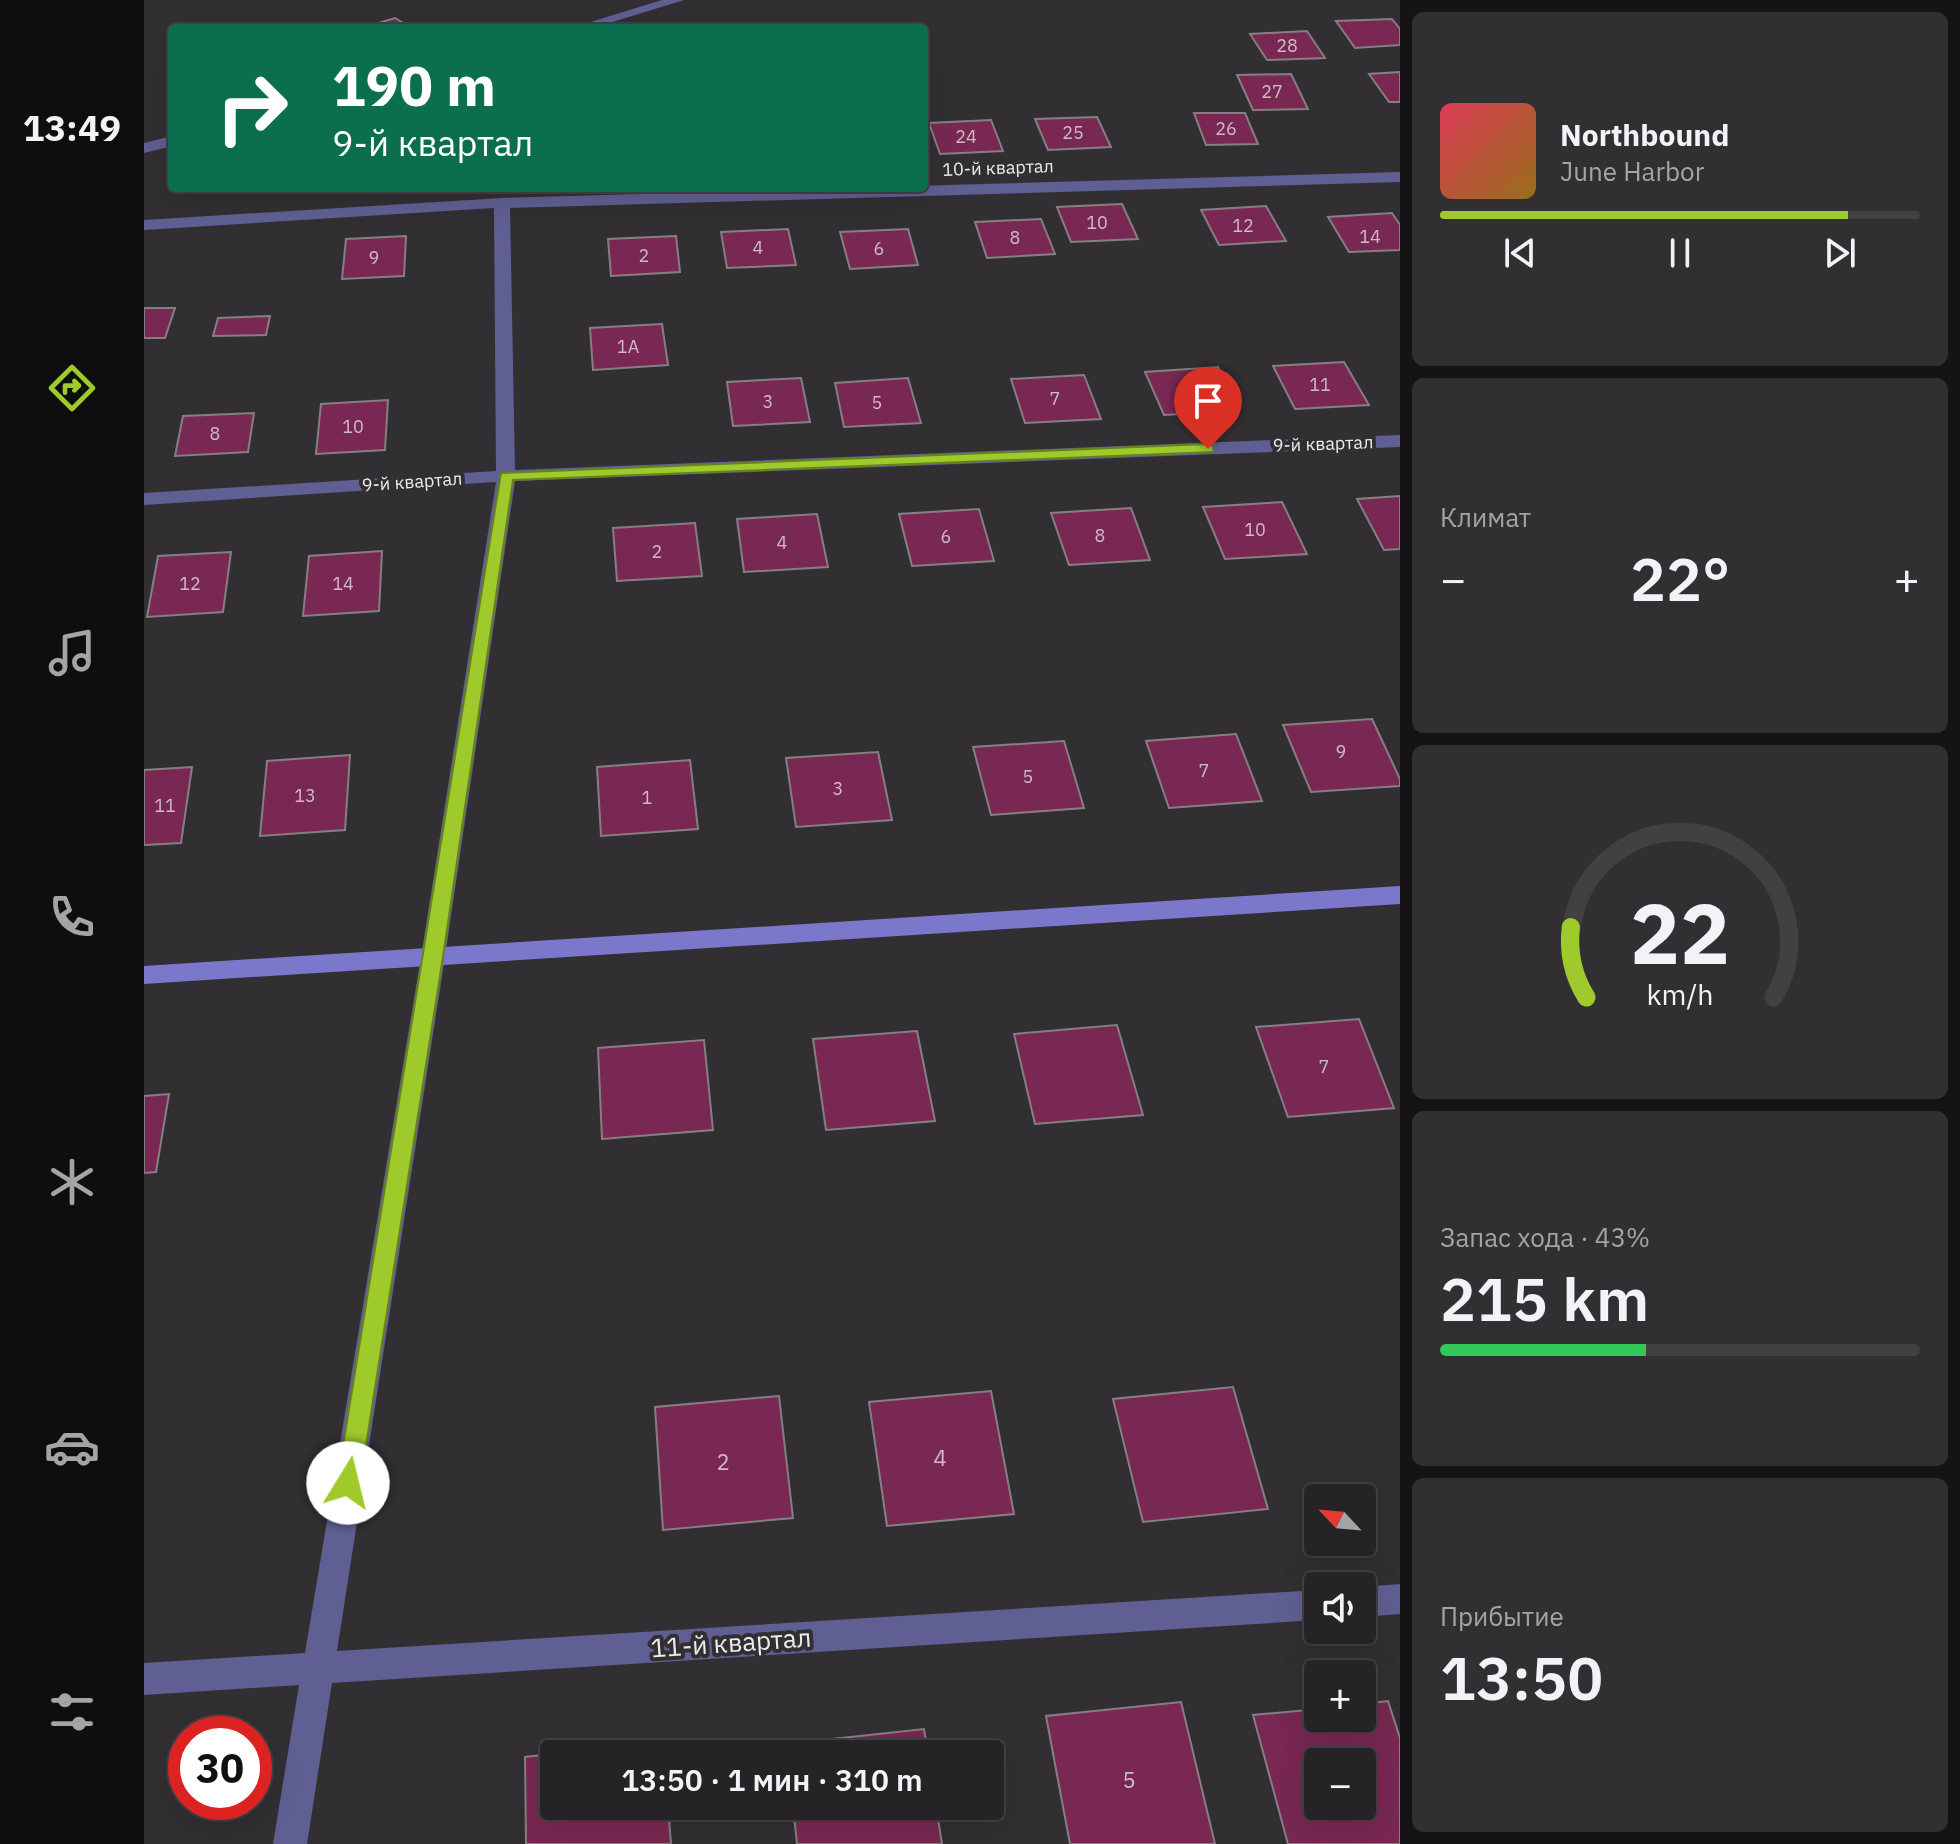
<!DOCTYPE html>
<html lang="ru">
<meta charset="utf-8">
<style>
body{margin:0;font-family:"IBM Plex Sans",sans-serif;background:#322f32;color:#f1f3f6;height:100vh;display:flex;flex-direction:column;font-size:30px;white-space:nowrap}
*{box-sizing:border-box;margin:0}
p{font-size:26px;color:#a4a4a7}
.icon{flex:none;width:44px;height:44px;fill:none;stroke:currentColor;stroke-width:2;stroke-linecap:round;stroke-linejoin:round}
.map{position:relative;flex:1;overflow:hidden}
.details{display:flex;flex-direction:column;gap:12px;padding:12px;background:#151315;width:560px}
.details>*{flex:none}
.banner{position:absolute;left:24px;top:24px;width:760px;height:168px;border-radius:8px;box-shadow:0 8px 32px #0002,0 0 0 2px #424043;background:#0b6e4f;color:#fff;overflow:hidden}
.needle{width:52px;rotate:296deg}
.controls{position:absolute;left:1160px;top:1484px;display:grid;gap:16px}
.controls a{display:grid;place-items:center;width:72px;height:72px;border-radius:8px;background:#262326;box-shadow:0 8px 32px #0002,0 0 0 2px #424043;font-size:40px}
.speed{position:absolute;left:24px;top:1716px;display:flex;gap:16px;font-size:40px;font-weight:700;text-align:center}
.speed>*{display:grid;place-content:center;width:104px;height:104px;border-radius:50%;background:#262326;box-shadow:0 8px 32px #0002,0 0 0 2px #424043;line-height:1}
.speed .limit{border:12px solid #d22;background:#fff;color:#111}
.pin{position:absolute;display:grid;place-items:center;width:68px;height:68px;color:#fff;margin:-82px -34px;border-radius:50% 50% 50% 0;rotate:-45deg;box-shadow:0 0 8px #0007}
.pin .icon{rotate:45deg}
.me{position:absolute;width:88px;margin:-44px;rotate:9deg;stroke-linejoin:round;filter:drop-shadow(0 0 6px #0008)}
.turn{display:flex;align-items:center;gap:28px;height:168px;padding:0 32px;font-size:36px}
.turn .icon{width:104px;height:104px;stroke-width:2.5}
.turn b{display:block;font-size:56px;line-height:68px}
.big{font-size:60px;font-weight:600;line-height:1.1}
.details .tile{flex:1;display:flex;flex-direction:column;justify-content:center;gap:12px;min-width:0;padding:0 28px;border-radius:12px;background:#322f32}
.details .dial{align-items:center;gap:0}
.dial svg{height:208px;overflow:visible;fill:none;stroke:#424043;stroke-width:7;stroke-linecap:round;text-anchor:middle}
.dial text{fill:#f1f3f6;stroke:none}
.song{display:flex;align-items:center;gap:24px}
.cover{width:96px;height:96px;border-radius:12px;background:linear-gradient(135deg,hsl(350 70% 55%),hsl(40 70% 35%))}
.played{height:8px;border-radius:4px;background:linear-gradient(90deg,#9fca2c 85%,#424043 85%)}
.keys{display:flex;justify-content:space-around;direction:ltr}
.heat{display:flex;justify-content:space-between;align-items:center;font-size:44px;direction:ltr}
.charge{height:12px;border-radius:6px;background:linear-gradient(90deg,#34c759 43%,#424043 0)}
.trip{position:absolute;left:396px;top:1740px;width:464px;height:80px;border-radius:8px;background:#262326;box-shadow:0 8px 32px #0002,0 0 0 2px #424043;font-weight:600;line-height:80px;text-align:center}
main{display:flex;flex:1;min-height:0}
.dock{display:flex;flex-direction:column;width:144px;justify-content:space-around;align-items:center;background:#0f0e0f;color:#a4a4a7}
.dock .icon{width:56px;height:56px}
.dock .selected{color:#9fca2c}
.dock b{font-size:36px;color:#f1f3f6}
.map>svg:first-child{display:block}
</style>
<main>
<nav class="dock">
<b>13:49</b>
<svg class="icon selected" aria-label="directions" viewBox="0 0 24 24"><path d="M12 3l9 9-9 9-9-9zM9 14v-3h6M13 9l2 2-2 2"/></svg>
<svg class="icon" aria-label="music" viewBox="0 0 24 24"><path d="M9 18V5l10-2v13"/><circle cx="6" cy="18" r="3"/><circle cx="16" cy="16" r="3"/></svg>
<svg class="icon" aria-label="phone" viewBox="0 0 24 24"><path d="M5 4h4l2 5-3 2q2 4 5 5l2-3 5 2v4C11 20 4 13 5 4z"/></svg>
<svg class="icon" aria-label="climate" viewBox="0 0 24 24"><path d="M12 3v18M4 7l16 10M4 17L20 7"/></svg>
<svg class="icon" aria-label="car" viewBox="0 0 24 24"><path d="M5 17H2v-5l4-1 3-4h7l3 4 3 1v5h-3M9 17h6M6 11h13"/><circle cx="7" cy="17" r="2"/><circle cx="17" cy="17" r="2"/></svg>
<svg class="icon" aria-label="filters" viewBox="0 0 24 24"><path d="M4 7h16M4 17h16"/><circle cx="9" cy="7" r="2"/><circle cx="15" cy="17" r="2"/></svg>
</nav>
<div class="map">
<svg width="1256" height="1844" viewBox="0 0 1256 1844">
<rect width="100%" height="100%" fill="#322f33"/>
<g fill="#782852" stroke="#857f81" stroke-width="2" fill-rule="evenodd">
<path d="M 251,18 L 268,28 L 218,28 Z"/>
<path d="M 1248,19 L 1256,29 L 1256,45 L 1211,48 L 1192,21 Z"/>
<path d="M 1163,31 L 1181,58 L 1123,60 L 1106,34 Z"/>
<path d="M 1256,72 L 1256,102 L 1245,102 L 1225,74 Z"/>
<path d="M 1147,74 L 1164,109 L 1109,110 L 1093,75 Z"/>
<path d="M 1050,113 L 1101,113 L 1114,144 L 1062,145 Z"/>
<path d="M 953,117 L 967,147 L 904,150 L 891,119 Z"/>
<path d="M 847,120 L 859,151 L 796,154 L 785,123 Z"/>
<path d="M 978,204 L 994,239 L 927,242 L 913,207 Z"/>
<path d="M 1122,206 L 1142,241 L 1075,245 L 1057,210 Z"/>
<path d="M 1248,213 L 1256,225 L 1256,250 L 1205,252 L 1184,217 Z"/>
<path d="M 897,219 L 911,254 L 843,258 L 831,222 Z"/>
<path d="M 644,229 L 652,265 L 583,268 L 577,232 Z"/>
<path d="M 764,229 L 774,265 L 706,269 L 696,232 Z"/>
<path d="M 262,236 L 260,276 L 198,279 L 202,239 Z"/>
<path d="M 532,236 L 536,272 L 467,276 L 464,239 Z"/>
<path d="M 0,308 L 31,308 L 21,338 L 0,338 Z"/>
<path d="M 126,316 L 122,335 L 69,336 L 74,318 Z"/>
<path d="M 518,324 L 524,365 L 449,370 L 446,328 Z"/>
<path d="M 1200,362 L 1225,405 L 1151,409 L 1129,366 Z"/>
<path d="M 1074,367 L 1094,411 L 1020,415 L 1001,372 Z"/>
<path d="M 940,375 L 957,419 L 881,423 L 867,379 Z"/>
<path d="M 657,378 L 666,422 L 589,426 L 583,382 Z"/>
<path d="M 764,378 L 777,423 L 700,427 L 691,383 Z"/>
<path d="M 244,400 L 241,450 L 172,454 L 177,404 Z"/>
<path d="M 110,413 L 104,452 L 31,456 L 39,416 Z"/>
<path d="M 1256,496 L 1256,549 L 1240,550 L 1213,499 Z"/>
<path d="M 1138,502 L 1163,554 L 1081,559 L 1059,507 Z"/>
<path d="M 987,508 L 1006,560 L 925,565 L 907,513 Z"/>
<path d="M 835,509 L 850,561 L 768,566 L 755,514 Z"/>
<path d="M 673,514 L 684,567 L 600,572 L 593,519 Z"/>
<path d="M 551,523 L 558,576 L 473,581 L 469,528 Z"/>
<path d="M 238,551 L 235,611 L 159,616 L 165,556 Z"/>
<path d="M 87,552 L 79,612 L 3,617 L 14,556 Z"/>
<path d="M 1228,719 L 1256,779 L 1256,786 L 1167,792 L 1139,725 Z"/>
<path d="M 1092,734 L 1118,801 L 1025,808 L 1002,741 Z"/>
<path d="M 920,741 L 940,808 L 847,815 L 829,747 Z"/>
<path d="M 734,752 L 748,820 L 652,827 L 642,758 Z"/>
<path d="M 206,755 L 201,830 L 116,836 L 123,761 Z"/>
<path d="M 546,760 L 554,829 L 457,836 L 453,767 Z"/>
<path d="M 48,767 L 37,843 L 0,845 L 0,770 Z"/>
<path d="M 1215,1019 L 1250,1108 L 1144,1117 L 1112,1027 Z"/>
<path d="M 973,1025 L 999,1115 L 891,1124 L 870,1034 Z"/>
<path d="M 773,1031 L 791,1121 L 682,1130 L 669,1039 Z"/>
<path d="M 560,1040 L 569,1130 L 458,1139 L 454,1048 Z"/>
<path d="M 25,1094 L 12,1172 L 0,1173 L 0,1096 Z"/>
<path d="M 1089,1387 L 1124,1509 L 999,1522 L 969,1399 Z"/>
<path d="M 847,1391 L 870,1514 L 743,1526 L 725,1402 Z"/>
<path d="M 635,1396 L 649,1518 L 519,1530 L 511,1407 Z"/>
<path d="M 1244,1701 L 1256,1738 L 1256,1844 L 1144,1844 L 1109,1715 L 1174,1709 L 1174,1718 L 1218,1718 L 1218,1704 ZM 1174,1762 L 1218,1762 L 1218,1806 L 1174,1806 Z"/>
<path d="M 1037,1702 L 1071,1844 L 926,1844 L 902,1716 Z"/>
<path d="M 780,1729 L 784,1754 L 643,1754 L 642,1744 Z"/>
<path d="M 520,1741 L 521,1754 L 410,1754 L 410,1806 L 524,1806 L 527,1844 L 382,1844 L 381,1757 Z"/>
<path d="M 649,1806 L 792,1806 L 798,1844 L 653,1844 Z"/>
</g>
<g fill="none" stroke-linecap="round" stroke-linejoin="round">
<g fill="#605f93" fill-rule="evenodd">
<path d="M 518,0 L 540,0 L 449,28 L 427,28 Z"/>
<path d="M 28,136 L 28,146 L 0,153 L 0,143 Z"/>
<path d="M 1256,172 L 1256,182 L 366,208 L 371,470 L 1256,435 L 1256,447 L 371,481 L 301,957 L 193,1651 L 1174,1590 L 1174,1620 L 188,1683 L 163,1844 L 129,1844 L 155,1685 L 0,1695 L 0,1663 L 161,1653 L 277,957 L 352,482 L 0,505 L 0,493 L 352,471 L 350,208 L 0,230 L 0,220 L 358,198 Z"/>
<path d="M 1256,1584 L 1256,1614 L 1218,1617 L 1218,1587 Z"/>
</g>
<path fill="#7b77ca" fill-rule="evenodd" d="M 1256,886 L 1256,904 L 0,984 L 0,966 Z"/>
</g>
<path fill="#9fca2c" stroke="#67831d" stroke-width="2" d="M 1064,444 L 1069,446 L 1069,452 L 369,480 L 299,957 L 216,1483 L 212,1491 L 204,1494 L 196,1491 L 193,1483 L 357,473 Z"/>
<g text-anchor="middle" stroke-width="8" stroke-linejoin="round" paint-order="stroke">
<g font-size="18" fill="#d0bac7">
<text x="1143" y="52">28</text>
<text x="1128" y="98">27</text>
<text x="1082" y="135">26</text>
<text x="929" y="139">25</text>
<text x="822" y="143">24</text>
<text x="953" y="229">10</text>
<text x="1099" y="232">12</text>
<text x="1226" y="243">14</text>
<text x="871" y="244">8</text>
<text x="614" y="254">4</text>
<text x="735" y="255">6</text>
<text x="500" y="262">2</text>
<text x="230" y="264">9</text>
<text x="484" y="353">1А</text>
<text x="1176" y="391">11</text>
<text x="911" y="405">7</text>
<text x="624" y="408">3</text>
<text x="733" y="409">5</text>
<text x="209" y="433">10</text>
<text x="71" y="440">8</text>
<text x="1111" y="536">10</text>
<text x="956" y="542">8</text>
<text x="802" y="543">6</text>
<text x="638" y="549">4</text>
<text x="513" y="558">2</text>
<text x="46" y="590">12</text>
<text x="199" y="590">14</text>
<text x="1197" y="758">9</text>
<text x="1060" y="777">7</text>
<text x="884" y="783">5</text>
<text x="694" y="795">3</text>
<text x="161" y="802">13</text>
<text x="503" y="804">1</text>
<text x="21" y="812">11</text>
<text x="1180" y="1073">7</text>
</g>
<g font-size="18" fill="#edebee" stroke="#322f33">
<text transform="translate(854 168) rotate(-2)" y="6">10-й квартал</text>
<text transform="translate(1179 444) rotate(-2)" y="6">9-й квартал</text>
<text transform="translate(268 482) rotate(-4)" y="6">9-й квартал</text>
</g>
<g font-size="22" fill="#d0bac7">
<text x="796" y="1466">4</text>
<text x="579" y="1470">2</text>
<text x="985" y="1788">5</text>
</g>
<g font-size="26" fill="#edebee" stroke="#322f33">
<text transform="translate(587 1643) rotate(-4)" y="9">11-й квартал</text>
</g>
</g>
</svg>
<div class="controls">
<a><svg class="needle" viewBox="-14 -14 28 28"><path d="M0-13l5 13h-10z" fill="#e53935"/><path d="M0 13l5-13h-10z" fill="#a4a4a7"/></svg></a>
<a><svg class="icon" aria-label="sound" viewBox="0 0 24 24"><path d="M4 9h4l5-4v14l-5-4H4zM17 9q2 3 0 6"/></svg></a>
<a>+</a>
<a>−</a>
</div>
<div class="speed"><div class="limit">30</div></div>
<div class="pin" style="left:1064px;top:449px;background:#d93025"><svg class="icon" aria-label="arrive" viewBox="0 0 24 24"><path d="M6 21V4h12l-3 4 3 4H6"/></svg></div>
<svg class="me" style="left:204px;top:1483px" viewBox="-20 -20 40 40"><circle r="19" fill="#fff"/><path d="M0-13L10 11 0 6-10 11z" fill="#9fca2c"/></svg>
<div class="trip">13:50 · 1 мин · 310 m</div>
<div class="banner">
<div class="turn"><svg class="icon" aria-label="right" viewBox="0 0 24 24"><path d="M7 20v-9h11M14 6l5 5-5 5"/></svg><div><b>190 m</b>9-й квартал</div></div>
</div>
</div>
<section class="details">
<div class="tile">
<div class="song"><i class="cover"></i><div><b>Northbound</b><p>June Harbor</p></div></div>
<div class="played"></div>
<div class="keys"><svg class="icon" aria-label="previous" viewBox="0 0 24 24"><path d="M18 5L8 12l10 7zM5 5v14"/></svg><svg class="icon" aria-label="pause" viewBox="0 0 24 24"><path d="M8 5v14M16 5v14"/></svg><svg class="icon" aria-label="next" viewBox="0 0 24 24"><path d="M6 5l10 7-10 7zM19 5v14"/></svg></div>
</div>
<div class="tile"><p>Климат</p>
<div class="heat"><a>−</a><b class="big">22°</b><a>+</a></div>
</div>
<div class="tile dial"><svg viewBox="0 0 100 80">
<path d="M14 69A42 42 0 1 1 86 69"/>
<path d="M14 69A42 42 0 0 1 8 42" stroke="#9fca2c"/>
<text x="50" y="56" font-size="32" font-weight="700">22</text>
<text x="50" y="72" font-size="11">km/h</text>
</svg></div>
<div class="tile"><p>Запас хода · 43%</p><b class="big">215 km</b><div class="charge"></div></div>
<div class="tile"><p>Прибытие</p><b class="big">13:50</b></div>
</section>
</main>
